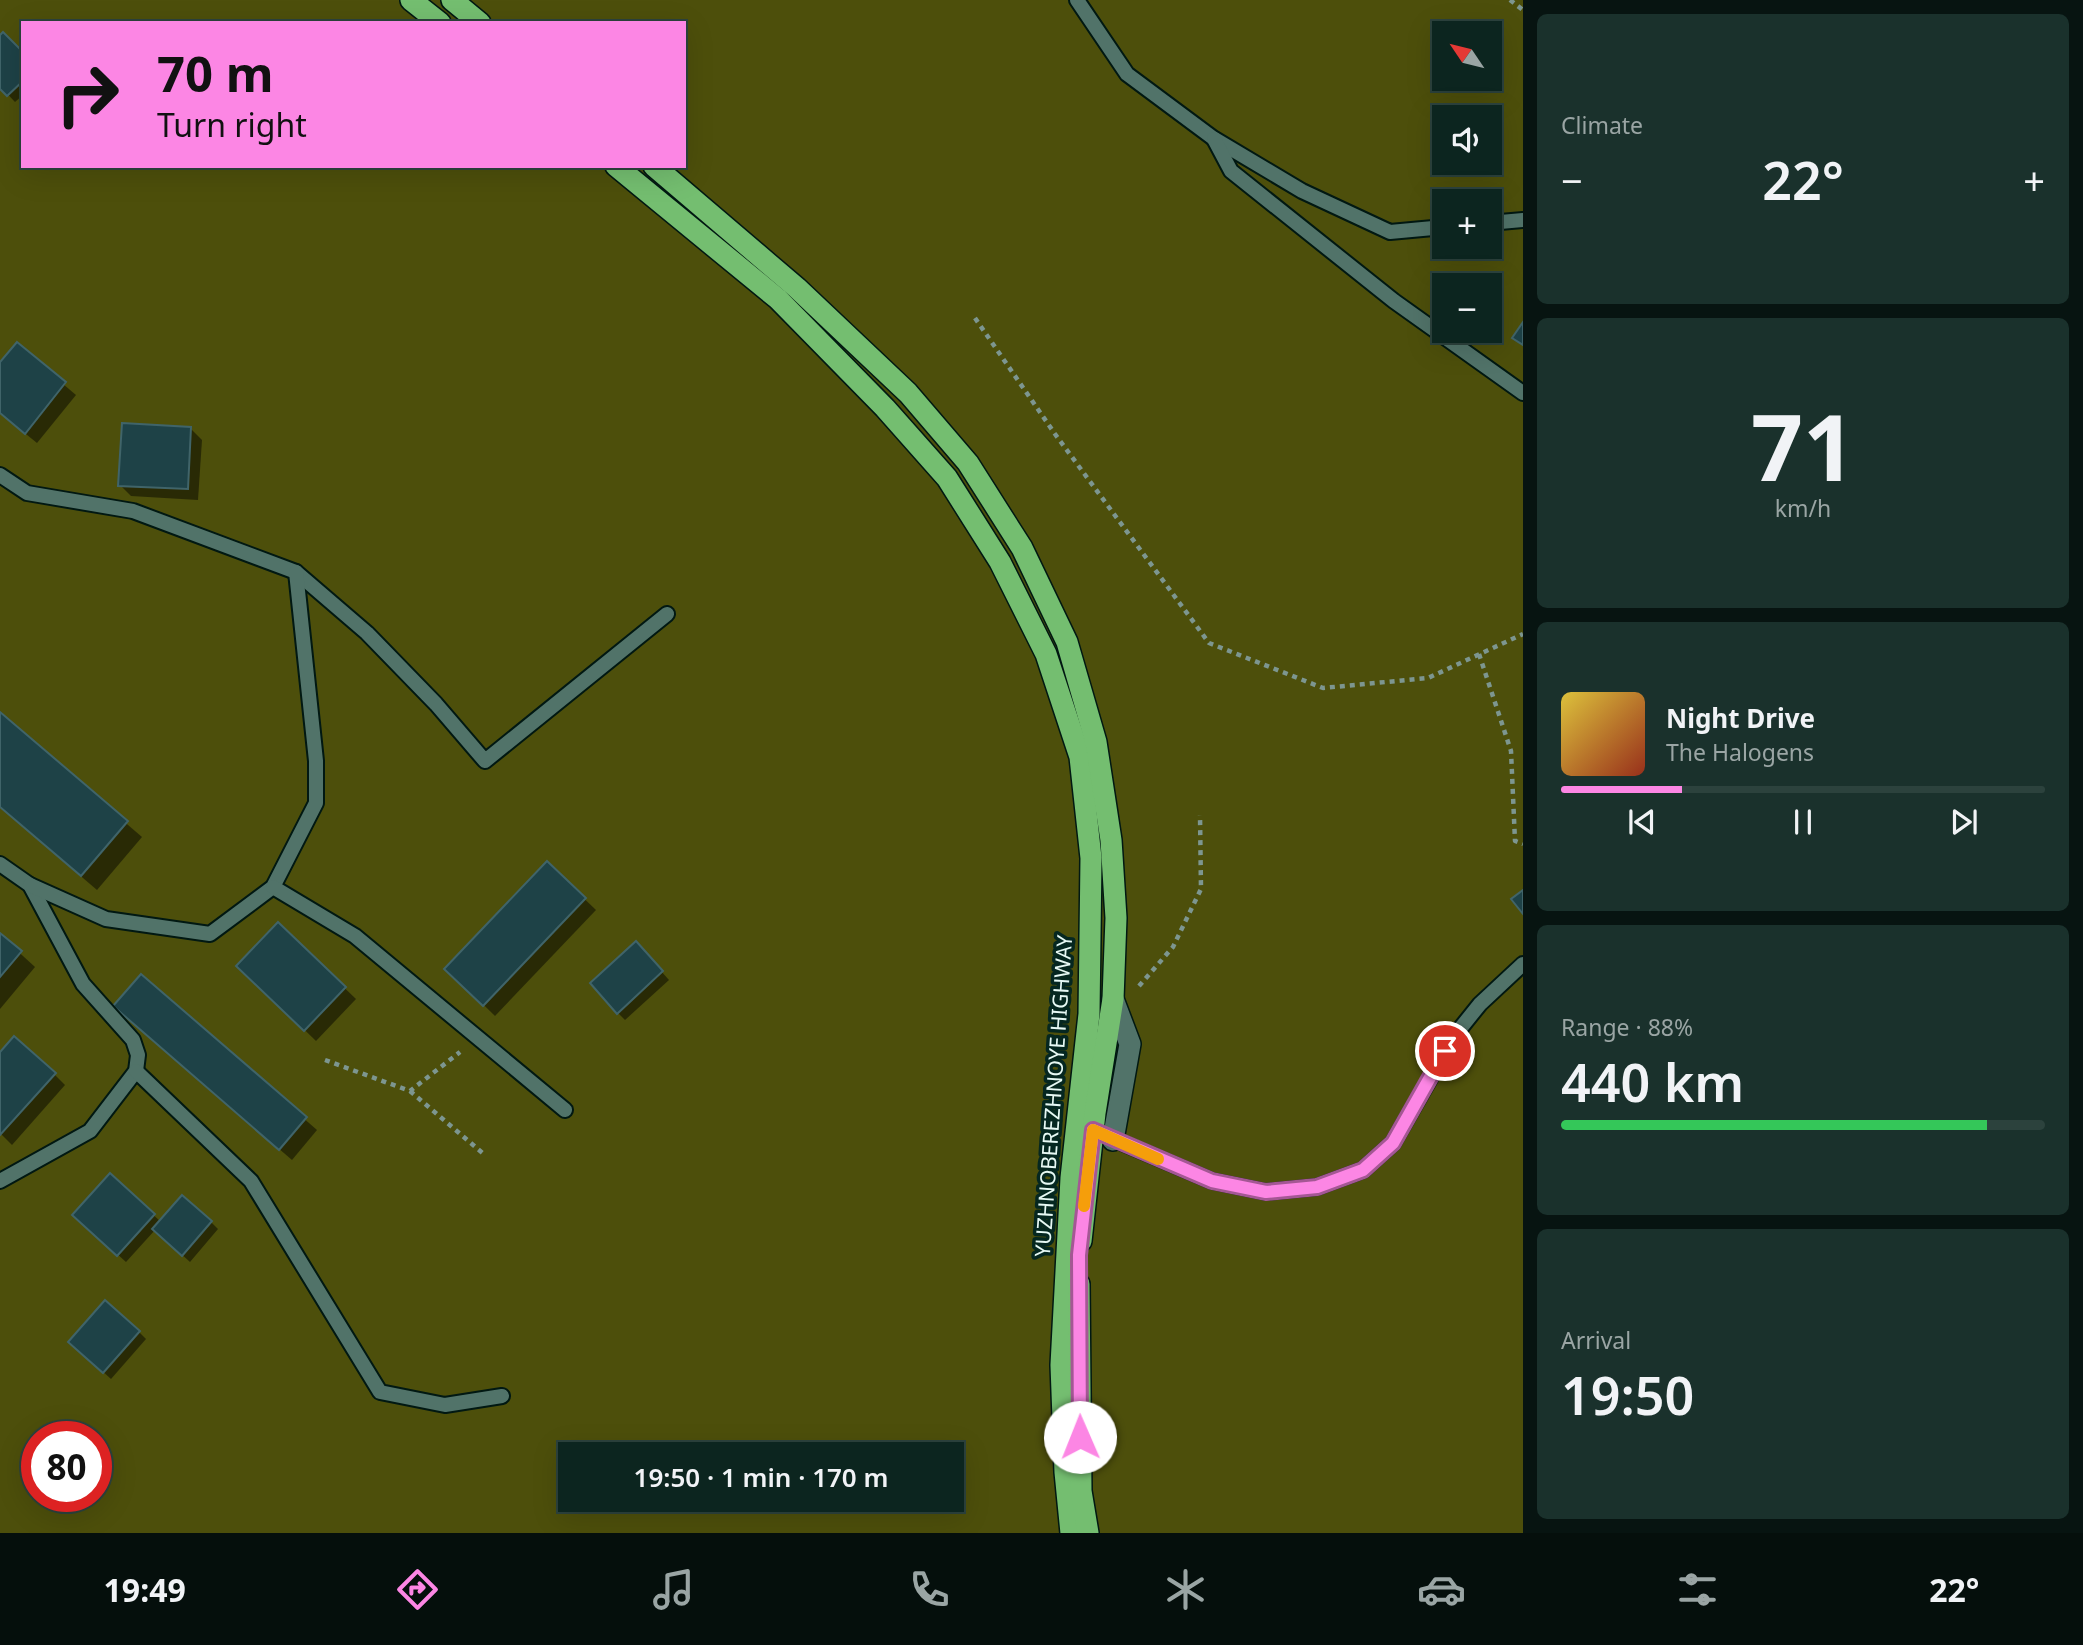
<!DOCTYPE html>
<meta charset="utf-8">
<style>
body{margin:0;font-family:"Noto Sans",sans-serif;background:#1a312c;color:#f1f3f6;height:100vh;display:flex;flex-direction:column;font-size:26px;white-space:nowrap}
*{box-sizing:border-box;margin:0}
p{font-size:23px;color:#9aa5a4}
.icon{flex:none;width:38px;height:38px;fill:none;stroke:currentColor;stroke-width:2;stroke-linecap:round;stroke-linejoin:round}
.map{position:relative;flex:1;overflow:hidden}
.details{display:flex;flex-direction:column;gap:14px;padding:14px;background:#071411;width:560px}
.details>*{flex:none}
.top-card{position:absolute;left:21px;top:21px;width:665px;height:147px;border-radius:0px;box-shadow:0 7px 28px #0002,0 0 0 2px #2c423d;background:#fc86e4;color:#111;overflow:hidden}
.needle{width:46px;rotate:305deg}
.fabs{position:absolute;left:1432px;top:21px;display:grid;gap:14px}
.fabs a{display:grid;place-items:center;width:70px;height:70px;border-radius:0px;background:#0c251f;box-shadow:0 7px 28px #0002,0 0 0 2px #2c423d;font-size:35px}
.speed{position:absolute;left:21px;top:1421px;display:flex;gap:14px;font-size:35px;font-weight:700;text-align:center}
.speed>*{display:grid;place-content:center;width:91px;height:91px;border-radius:50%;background:#0c251f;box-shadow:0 7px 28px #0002,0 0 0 2px #2c423d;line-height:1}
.speed .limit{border:10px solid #d22;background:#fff;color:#111}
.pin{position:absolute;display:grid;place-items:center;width:60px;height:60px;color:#fff;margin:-30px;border:4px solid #fff;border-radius:50%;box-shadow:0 2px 7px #0007}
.me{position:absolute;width:77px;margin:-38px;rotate:359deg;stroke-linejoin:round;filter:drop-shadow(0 0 5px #0008)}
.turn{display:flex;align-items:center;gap:24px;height:147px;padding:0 21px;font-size:32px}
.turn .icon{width:91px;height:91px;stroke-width:2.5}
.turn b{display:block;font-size:49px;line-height:60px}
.big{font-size:52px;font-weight:600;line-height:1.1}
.details .tile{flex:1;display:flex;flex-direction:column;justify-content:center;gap:10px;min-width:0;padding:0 24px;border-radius:10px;background:#1a312c}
.details .dial{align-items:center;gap:0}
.dial b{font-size:91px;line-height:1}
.song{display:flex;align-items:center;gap:21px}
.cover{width:84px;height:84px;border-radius:10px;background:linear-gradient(135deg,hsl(50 70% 55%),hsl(10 70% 35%))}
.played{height:7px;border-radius:4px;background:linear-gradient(90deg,#fc86e4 25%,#2c423d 25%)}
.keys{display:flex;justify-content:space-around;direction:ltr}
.heat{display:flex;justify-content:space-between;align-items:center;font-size:38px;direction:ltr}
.charge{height:10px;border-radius:5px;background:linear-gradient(90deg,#34c759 88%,#2c423d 0)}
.trip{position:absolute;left:558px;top:1442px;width:406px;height:70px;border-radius:0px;background:#0c251f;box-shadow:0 7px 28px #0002,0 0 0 2px #2c423d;font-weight:600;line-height:70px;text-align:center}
.menu{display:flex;height:112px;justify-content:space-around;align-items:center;background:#050f0c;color:#9aa5a4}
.menu .icon{width:49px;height:49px}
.menu .active{color:#fc86e4}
.menu b{font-size:32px;color:#f1f3f6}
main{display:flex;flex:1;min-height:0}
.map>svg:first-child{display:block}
</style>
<main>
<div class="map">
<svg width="1523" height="1533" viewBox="0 0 1523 1533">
<rect width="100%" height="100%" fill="#103129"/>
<path fill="#4d4f0b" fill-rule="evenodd" d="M 0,0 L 1523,0 L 1523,1533 L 0,1533 ZM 23,23 L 684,23 L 684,166 L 23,166 ZM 1444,33 L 1489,33 L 1489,79 L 1444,79 ZM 1444,117 L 1489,117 L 1489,163 L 1444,163 ZM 1444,201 L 1489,201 L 1489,247 L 1444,247 ZM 1444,285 L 1489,285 L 1489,331 L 1444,331 ZM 37,1437 L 96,1437 L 96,1496 L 37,1496 ZM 570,1454 L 952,1454 L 952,1500 L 570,1500 Z"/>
<g fill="#0007">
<path d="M 0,37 L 23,54 L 23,95 L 15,102 L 0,86 Z"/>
<path d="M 17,345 L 76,395 L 37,443 L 0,413 L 0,365 Z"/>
<path d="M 191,429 L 202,440 L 198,500 L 131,496 L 120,485 Z"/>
<path d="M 0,715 L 142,837 L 97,890 L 0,807 Z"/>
<path d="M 547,863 L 596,910 L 495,1016 L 447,969 Z"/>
<path d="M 278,924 L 356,999 L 316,1041 L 239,966 Z"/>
<path d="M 0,935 L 35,967 L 0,1009 Z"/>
<path d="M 643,951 L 669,980 L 625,1020 L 618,1013 Z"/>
<path d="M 141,976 L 317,1130 L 292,1160 L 126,1017 Z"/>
<path d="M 0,1055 L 54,1074 L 65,1085 L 12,1145 L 0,1133 Z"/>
<path d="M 110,1175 L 161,1222 L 211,1222 L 218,1229 L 190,1262 L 155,1230 L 126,1262 L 82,1222 Z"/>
<path d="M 139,1332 L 146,1339 L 111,1379 L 78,1349 Z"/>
</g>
<g fill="#1e4247" stroke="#406469" stroke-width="2">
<path d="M 3,32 L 23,52 L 23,81 L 7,96 L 0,89 L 0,35 Z"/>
<path d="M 1523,322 L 1523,345 L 1512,338 Z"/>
<path d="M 17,342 L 66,382 L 25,434 L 0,413 L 0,362 Z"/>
<path d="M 122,423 L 191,427 L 188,489 L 118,486 Z"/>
<path d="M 0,712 L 128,821 L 81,876 L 0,807 Z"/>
<path d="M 547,861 L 586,898 L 483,1006 L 444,969 Z"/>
<path d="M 1523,890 L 1523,914 L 1511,899 Z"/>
<path d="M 278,922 L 346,987 L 304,1031 L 236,966 Z"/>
<path d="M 0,933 L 22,951 L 0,977 Z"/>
<path d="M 636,941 L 663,971 L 617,1014 L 590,983 Z"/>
<path d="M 141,974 L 307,1117 L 279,1150 L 113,1006 Z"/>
<path d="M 14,1036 L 56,1073 L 0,1135 L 0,1052 Z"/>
<path d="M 110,1173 L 155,1214 L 117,1256 L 72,1215 Z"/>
<path d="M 182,1195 L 212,1221 L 182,1256 L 152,1229 Z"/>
<path d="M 105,1300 L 140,1331 L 103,1373 L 68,1342 Z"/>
</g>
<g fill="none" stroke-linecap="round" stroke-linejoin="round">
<g stroke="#011812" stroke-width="18">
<g id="lane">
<path d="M 1077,0 L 1127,74 L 1213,138 L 1302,191 L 1390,232 L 1444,227"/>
<path d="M 1214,139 L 1231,171 L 1394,301 L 1523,393"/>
<path d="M 1489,223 L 1523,220"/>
<path d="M 0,475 L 27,493 L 133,511 L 296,572 L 367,633 L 436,704 L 485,761 L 667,614"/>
<path d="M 0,864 L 30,885 L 83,984 L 133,1040 L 138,1055 L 136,1071 L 90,1131 L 0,1181"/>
<path d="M 30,885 L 106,919 L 210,934 L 273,887 L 316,803 L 316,761 L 296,572"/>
<path d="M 273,887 L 355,936 L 565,1110"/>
<path d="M 136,1071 L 251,1181 L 380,1392 L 445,1405 L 502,1396"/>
<path d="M 1106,1136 L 1212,1181 L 1266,1192 L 1317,1187 L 1363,1170 L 1393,1143 L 1455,1035 L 1480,1004 L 1523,964"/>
</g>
</g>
<g stroke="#011812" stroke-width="24">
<path id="street" d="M 1113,1140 L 1130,1044 L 1113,999"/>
</g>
<g stroke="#011812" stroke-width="24">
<g id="highway">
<path d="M 411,0 L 440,23"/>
<path d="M 452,0 L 480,23"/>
<path d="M 616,166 L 778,299 L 885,408 L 947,478 L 1000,562 L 1046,654 L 1080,757 L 1091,858 L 1089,1014 L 1071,1178 L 1061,1365 L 1065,1472 L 1071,1533"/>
<path d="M 654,166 L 797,288 L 908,393 L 968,463 L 1022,548 L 1067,642 L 1096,742 L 1111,840 L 1116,918 L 1113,999 L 1095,1113 L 1081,1241"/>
<path d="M 1079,1284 L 1081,1491 L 1088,1533"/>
</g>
</g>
<g stroke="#7d9690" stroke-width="4.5" stroke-dasharray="5 5" stroke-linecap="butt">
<path d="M 1510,0 L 1523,10"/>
<path d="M 975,318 L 1055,434 L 1209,643 L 1323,688 L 1428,678 L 1523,634"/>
<path d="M 1479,654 L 1511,751 L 1515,841 L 1523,844"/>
<path d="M 1139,986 L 1173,947 L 1201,889 L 1200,815"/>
<path d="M 325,1060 L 410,1091 L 460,1052"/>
<path d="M 410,1091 L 486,1156"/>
</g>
<use href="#lane" stroke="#517369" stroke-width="14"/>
<use href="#street" stroke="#517369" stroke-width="21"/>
<use href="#highway" stroke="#74be70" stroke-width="21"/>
</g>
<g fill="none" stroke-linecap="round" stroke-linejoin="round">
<g stroke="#a45794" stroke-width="18">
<path id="route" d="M 1080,1437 L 1079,1255 L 1093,1130 L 1212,1181 L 1266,1192 L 1317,1187 L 1363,1170 L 1393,1143 L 1445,1051"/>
</g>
<use href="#route" stroke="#fc86e4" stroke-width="12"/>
<path stroke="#f59e0b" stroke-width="12" d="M 1084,1206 L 1093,1130 L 1158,1159"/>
</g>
<g text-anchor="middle" stroke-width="7" stroke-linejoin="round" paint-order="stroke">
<g font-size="21" fill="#e7f9f4" stroke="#052720">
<text transform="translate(1054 1096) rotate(-86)" y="7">YUZHNOBEREZHNOYE HIGHWAY</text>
</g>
</g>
</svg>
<div class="fabs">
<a><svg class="needle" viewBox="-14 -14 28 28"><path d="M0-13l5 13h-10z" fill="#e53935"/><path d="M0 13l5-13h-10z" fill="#9aa5a4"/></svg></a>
<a><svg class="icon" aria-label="sound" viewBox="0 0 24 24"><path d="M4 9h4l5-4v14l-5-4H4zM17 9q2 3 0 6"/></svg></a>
<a>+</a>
<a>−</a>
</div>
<div class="speed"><div class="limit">80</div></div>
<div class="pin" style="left:1445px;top:1051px;background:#d93025"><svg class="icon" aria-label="arrive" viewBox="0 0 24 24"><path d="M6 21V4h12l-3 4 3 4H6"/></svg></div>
<svg class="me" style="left:1080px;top:1437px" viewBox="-20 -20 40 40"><circle r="19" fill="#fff"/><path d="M0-13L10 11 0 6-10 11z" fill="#fc86e4"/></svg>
<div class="trip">19:50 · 1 min · 170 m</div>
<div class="top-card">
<div class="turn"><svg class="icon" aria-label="right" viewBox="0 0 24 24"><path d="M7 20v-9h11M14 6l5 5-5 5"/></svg><div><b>70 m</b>Turn right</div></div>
</div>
</div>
<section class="details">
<div class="tile"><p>Climate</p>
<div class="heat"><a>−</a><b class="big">22°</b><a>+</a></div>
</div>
<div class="tile dial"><b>71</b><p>km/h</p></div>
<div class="tile">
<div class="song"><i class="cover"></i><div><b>Night Drive</b><p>The Halogens</p></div></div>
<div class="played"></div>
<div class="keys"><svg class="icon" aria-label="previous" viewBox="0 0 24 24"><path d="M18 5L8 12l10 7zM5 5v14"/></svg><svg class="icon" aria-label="pause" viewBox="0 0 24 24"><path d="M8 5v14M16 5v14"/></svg><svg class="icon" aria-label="next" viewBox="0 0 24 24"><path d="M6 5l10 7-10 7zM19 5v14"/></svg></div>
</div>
<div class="tile"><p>Range · 88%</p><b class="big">440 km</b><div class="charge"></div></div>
<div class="tile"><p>Arrival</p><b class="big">19:50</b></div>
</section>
</main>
<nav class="menu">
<b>19:49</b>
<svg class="icon active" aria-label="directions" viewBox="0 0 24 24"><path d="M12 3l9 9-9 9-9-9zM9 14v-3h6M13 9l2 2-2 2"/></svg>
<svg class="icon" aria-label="music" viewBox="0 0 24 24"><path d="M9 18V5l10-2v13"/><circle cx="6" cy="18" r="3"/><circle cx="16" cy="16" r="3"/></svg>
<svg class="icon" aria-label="phone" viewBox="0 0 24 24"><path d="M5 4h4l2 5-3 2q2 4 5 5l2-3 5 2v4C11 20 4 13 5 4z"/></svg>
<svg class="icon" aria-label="climate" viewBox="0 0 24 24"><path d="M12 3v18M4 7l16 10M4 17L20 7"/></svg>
<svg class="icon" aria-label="car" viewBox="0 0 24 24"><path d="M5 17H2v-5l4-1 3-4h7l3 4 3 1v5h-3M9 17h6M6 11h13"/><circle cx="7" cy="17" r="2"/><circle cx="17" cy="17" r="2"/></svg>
<svg class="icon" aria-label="filters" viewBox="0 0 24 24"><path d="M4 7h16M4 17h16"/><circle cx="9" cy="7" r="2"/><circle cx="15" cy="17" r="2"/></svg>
<b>22°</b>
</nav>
